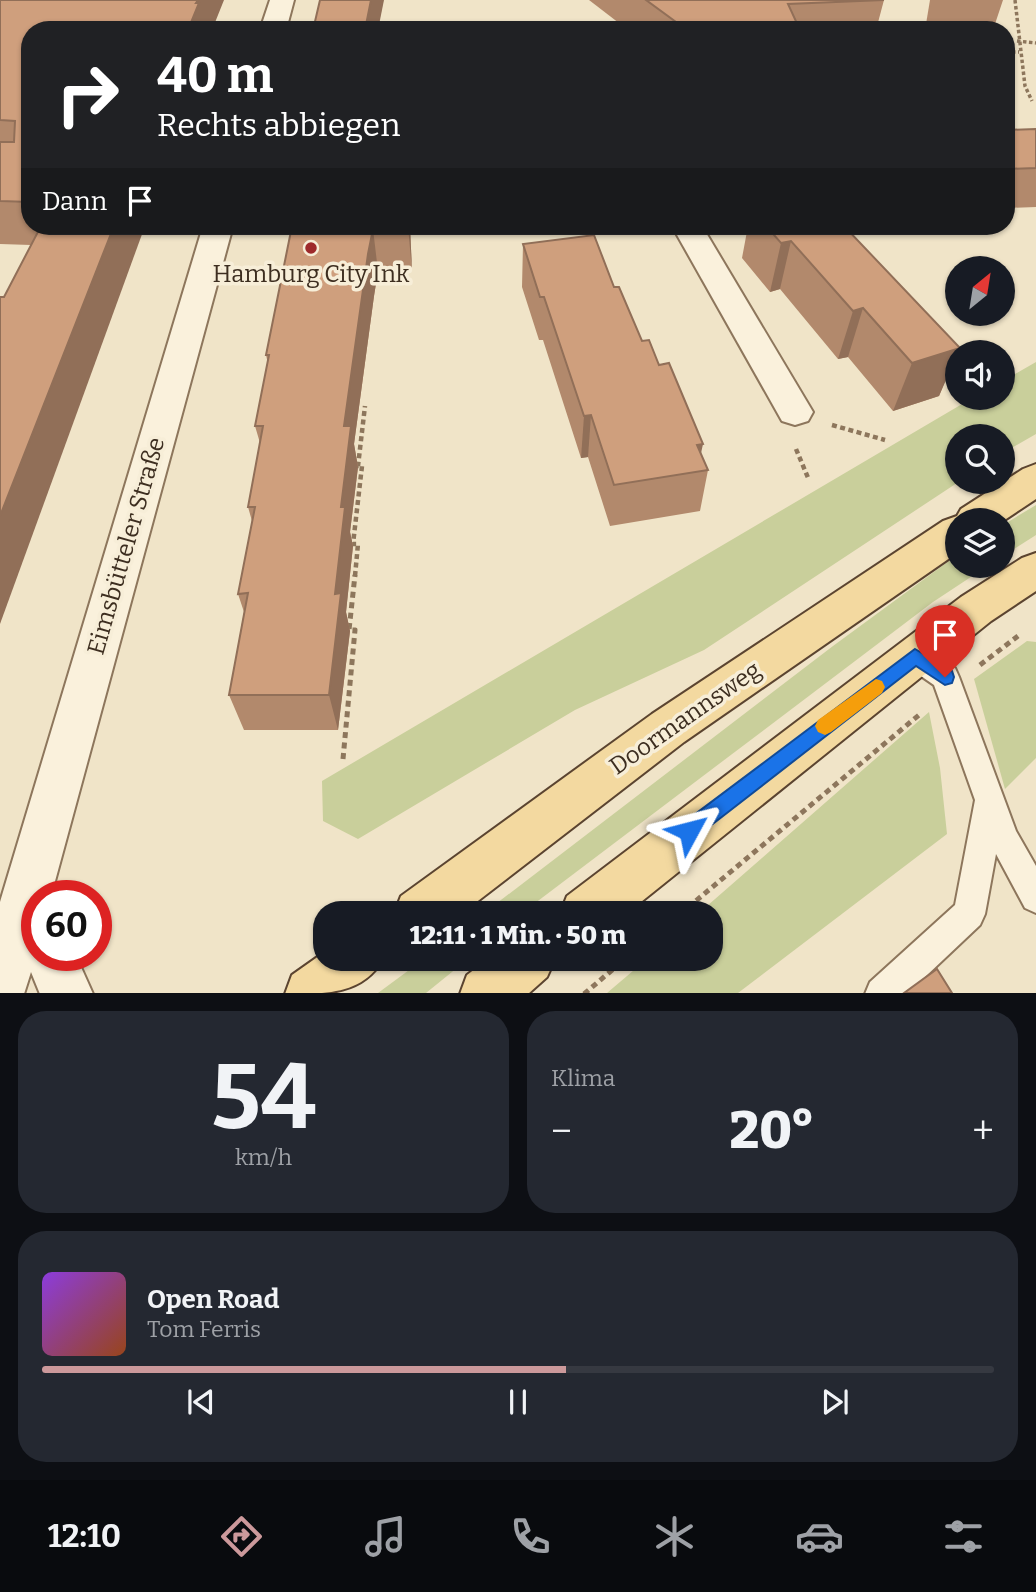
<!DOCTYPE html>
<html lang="de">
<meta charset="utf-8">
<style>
body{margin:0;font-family:Bitter,serif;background:#242831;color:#f1f3f6;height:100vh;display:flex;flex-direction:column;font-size:26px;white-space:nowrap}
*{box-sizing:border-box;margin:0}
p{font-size:23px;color:#9ea1a6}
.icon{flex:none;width:38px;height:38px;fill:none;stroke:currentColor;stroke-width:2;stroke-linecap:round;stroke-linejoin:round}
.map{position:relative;height:993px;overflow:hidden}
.drawer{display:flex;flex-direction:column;gap:18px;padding:18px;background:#0d0f14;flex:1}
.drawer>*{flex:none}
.hud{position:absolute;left:21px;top:21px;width:994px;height:214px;border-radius:28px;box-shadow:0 2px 5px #0004;background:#202124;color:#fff;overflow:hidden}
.needle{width:46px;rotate:30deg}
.fabs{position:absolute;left:945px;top:256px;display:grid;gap:14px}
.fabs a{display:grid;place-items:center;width:70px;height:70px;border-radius:50%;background:#171b24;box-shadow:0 2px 5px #0004;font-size:35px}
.speed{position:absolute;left:21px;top:880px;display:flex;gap:14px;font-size:35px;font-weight:700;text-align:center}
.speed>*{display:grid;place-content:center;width:91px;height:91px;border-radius:50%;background:#171b24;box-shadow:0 2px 5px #0004;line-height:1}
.speed .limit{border:10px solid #d22;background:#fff;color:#111}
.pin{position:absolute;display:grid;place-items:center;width:60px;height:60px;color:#fff;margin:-72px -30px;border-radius:50% 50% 50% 0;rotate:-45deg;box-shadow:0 0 7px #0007}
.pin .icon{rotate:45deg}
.me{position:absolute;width:77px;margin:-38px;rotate:52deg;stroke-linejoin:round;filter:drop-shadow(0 0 5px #0008)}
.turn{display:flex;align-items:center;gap:24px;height:147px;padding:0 21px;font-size:32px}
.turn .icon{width:91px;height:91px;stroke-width:2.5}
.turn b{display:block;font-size:49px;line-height:60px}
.then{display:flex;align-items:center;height:66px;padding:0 21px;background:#0003;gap:14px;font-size:26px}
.big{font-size:52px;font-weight:800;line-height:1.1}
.drawer .card{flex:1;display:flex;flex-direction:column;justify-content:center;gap:10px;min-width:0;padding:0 24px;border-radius:28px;background:#242831}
.drawer .dial{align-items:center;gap:0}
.dial b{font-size:91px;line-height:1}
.song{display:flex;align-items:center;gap:21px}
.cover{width:84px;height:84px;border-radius:10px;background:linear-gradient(135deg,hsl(270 70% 55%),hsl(20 70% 35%))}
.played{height:7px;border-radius:4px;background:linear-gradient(90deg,#cc999b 55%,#363941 55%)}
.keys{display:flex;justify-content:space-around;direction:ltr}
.heat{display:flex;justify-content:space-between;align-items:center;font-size:38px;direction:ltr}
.drawer .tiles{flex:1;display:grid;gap:18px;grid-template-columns:1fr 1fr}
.card:last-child{grid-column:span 2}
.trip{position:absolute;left:313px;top:901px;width:410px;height:70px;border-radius:28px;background:#171b24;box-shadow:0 2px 5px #0004;font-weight:800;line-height:70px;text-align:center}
.menu{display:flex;height:112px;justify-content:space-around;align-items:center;background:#090b0e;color:#9ea1a6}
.menu .icon{width:49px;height:49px}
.menu .current{color:#cc999b}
.menu b{font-size:32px;color:#f1f3f6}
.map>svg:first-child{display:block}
</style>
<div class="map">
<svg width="1036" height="994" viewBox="0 0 1036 994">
<rect width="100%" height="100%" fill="#f0e4c8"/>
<g fill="#c9cf9b">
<path d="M 1036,362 L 1036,434 L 1003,453 L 1003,436 L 957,436 L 957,481 L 960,481 L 704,650 L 575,710 L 358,839 L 323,821 L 322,781 L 974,397 L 1003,397 L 1003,381 Z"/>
<path d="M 1036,505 L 1036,535 L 1003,556 L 1003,525 Z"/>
<path d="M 957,555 L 957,565 L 989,565 L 933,602 L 522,913 L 484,913 L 833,646 Z"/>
<path d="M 1027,641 L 1036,642 L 1036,758 L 1005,789 L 974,679 Z"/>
<path d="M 929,712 L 940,768 L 947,834 L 738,993 L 607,993 L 647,959 L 710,959 L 710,914 L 699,913 Z"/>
<path d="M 424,959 L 468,959 L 426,993 L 378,993 Z"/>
</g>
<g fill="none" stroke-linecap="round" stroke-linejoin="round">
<g stroke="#8d765c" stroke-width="4">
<path id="lane" d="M 915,645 L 955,668 L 959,677 L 1016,831 L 1036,866 L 1036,913 L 1025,908 L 996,854 L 985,914 L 980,925 L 907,994 L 865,994 L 870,982 L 955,905 L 975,800 L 934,685 L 905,665 L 901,657 L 905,649 Z"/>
</g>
<g stroke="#8d765c" stroke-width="4">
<g id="street">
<path d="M 270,0 L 294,0 L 286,30 L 260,30 Z"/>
<path d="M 203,226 L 233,226 L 51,896 L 37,896 L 37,956 L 76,956 L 93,994 L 40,994 L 31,972 L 24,994 L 0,994 L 0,902 Z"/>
<path d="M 672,226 L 702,226 L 813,412 L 808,421 L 795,425 L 782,421 Z"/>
</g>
</g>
<g stroke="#5b4430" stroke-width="4">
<g id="primary">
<path d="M 1036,464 L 1036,499 L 1003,521 L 957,520 L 957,553 L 684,742 L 461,914 L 394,914 L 401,896 L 652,714 L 943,521 L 957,516 L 961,509 L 1023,469 Z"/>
<path d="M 1036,553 L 1036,591 L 991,621 L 626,914 L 560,914 L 567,896 L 961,597 L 1022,558 Z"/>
<path d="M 326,951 L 326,959 L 383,959 C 363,994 328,994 285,994 L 292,975 Z"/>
<path d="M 488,959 L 555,959 L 547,977 L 528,994 L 460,994 L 467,975 Z"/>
</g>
</g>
<g stroke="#8d765c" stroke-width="3.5" stroke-dasharray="3.5 2.5" stroke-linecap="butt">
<path d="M 1015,0 L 1025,86 L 1032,101"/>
<path d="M 1017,41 L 1036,43"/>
<path d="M 1006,52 L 1019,52"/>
</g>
<g stroke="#8d765c" stroke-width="4.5" stroke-dasharray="5 3.5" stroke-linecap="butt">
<path d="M 832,425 L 885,440"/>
<path d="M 796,449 L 809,480"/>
<path d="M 355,576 L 358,544 L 353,544 L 362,466 L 358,466 L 365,406"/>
</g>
<g stroke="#8d765c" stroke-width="5" stroke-dasharray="6 4.5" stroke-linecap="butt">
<path d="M 980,665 L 1018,636"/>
<path d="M 343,759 L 355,630 L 349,630 L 355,575"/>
<path d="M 680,914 L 919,715"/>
<path d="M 584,994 L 625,959"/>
</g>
<use href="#lane" fill="#faf1dc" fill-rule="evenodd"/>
<use href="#street" fill="#faf1dc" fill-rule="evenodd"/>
<use href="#primary" fill="#f3d9a0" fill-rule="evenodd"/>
</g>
<g fill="#b2896c">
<path d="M 0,0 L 30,30 L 30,226 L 145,226 L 4,297 L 31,245 L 0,244 Z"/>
<path d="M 589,0 L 884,0 L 876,30 L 628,30 Z"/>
<path d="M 930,0 L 1003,0 L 993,30 L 925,30 Z"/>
<path d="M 1036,129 L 1036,207 L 1006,208 L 1006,130 Z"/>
<path d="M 292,226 L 410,226 L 412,271 L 378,271 L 374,296 L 354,444 L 358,467 L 350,532 L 353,546 L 346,612 L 350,631 L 338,730 L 244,730 L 229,695 L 244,612 L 238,594 L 252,521 L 248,507 L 260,443 L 255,426 L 268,364 L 266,355 Z"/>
<path d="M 748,226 L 844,226 L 957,352 L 939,396 L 893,411 L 848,357 L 838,359 L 780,289 L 770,292 L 742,258 Z"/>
<path d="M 523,244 L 614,287 L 642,341 L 659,365 L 708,470 L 700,511 L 610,526 L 588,457 L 581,458 L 543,340 L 539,340 L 522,287 Z"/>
</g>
<g fill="#916f58">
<path d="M 198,0 L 224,0 L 212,30 L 188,30 Z"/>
<path d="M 371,0 L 384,0 L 378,30 L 365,30 Z"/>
<path d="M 114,226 L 145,226 L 0,624 L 0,516 Z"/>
<path d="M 408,226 L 410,226 L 412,271 Z"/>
<path d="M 373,229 L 378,271 L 374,296 L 354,444 L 358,467 L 350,532 L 353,546 L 346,612 L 350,631 L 338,730 L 329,695 L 341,507 L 344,426 L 368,254 Z"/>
<path d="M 791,241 L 780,289 L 770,292 L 781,243 Z"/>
<path d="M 863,308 L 848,357 L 838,359 L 853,311 Z"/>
<path d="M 960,348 L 939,396 L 893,411 L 912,363 Z"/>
<path d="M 591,415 L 588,457 L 581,458 L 584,416 Z"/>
<path d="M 703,444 L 697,472 L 697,445 Z"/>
</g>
<g fill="#cf9f7d" stroke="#916f58" stroke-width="2">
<path d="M 0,0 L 198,0 L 196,3 L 199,3 L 188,30 L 30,30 L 30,202 L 0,201 L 0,142 L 14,142 L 15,121 L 0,120 Z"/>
<path d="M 320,0 L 371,0 L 365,30 L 313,30 Z"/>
<path d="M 646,0 L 884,0 L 788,4 L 800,30 L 687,30 Z"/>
<path d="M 1036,129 L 1036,168 L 1006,169 L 1006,130 Z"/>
<path d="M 41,226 L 114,226 L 0,516 L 0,297 L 4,297 Z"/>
<path d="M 292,226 L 408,226 L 408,229 L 373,229 L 368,254 L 344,426 L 351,426 L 341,507 L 345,507 L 335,594 L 341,593 L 329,695 L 229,695 L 248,593 L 238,594 L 255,507 L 248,507 L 263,426 L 255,426 L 269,355 L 266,355 Z"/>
<path d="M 766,226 L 844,226 L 960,348 L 912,363 L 863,308 L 853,311 L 791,241 L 781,243 Z"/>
<path d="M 594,235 L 614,287 L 619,287 L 642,341 L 649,340 L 659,365 L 669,363 L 703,444 L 697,445 L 708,470 L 614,485 L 591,415 L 584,416 L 544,297 L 540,297 L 523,244 Z"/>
<path d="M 937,969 L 952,993 L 904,993 Z"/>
</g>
<path fill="#1a73e8" stroke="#114b97" stroke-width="2" d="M 915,649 L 952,671 L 954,677 L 952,683 L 945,685 L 916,666 L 696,837 L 689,840 L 682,837 L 679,831 L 682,824 Z"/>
<path fill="#f59e0b" d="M 876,679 L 882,681 L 885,687 L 882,693 L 831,732 L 825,735 L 818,732 L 815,726 L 818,720 Z"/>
<circle fill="#9e2a2b" stroke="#f7eed8" stroke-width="2.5" cx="311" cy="248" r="7"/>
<g text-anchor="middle" stroke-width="7" stroke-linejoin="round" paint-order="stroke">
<g font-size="24" fill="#3d2e20" stroke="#f7eed8">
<text x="311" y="282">Hamburg City Ink</text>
</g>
<g font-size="24" fill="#3d2e20" stroke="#f7eed8">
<text transform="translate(126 546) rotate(-74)" y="8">Eimsbütteler Straße</text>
<text transform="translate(685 718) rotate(-35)" y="8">Doormannsweg</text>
</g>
</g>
</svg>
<div class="fabs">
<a><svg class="needle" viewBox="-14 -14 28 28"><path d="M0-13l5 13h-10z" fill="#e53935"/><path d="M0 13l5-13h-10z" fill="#9ea1a6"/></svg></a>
<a><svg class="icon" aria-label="sound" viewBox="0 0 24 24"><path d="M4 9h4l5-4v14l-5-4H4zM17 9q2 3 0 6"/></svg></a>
<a><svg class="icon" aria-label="search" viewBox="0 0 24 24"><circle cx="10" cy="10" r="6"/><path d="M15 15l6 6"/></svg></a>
<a><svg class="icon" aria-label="layers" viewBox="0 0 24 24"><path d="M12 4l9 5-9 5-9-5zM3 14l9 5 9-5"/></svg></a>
</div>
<div class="speed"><div class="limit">60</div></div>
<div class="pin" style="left:945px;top:677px;background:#d93025"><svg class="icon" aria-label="arrive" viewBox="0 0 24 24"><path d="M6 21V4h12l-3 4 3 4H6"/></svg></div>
<svg class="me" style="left:689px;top:831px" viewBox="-20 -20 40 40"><path d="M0-17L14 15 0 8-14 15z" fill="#1a73e8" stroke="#fff" stroke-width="4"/></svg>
<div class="trip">12:11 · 1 Min. · 50 m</div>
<div class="hud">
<div class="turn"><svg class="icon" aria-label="right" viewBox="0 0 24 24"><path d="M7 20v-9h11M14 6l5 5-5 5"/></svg><div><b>40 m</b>Rechts abbiegen</div></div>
<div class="then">Dann<svg class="icon" aria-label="arrive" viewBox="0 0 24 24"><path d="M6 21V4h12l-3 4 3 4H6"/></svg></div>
</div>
</div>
<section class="drawer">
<div class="tiles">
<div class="card dial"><b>54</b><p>km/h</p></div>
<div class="card"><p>Klima</p>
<div class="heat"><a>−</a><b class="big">20°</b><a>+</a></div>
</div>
<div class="card">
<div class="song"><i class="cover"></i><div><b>Open Road</b><p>Tom Ferris</p></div></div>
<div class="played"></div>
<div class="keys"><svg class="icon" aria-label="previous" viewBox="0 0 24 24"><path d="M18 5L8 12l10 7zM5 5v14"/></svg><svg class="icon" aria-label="pause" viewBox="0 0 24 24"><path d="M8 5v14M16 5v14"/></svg><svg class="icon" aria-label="next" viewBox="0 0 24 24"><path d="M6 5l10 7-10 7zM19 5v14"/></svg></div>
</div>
</div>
</section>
<nav class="menu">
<b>12:10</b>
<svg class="icon current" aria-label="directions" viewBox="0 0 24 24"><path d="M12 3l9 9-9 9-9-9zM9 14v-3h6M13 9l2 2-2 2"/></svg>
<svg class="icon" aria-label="music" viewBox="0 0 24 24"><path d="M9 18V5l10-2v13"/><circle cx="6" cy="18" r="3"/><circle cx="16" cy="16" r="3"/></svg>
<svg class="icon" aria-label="phone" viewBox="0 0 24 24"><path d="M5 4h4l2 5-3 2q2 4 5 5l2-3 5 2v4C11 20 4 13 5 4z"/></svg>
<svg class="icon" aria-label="climate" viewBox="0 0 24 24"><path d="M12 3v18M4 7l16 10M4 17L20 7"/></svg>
<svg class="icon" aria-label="car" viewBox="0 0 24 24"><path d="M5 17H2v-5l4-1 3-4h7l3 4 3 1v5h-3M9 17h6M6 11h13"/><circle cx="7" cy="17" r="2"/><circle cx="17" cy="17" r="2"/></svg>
<svg class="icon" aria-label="filters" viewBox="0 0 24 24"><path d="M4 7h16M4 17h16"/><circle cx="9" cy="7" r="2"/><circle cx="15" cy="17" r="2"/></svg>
</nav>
